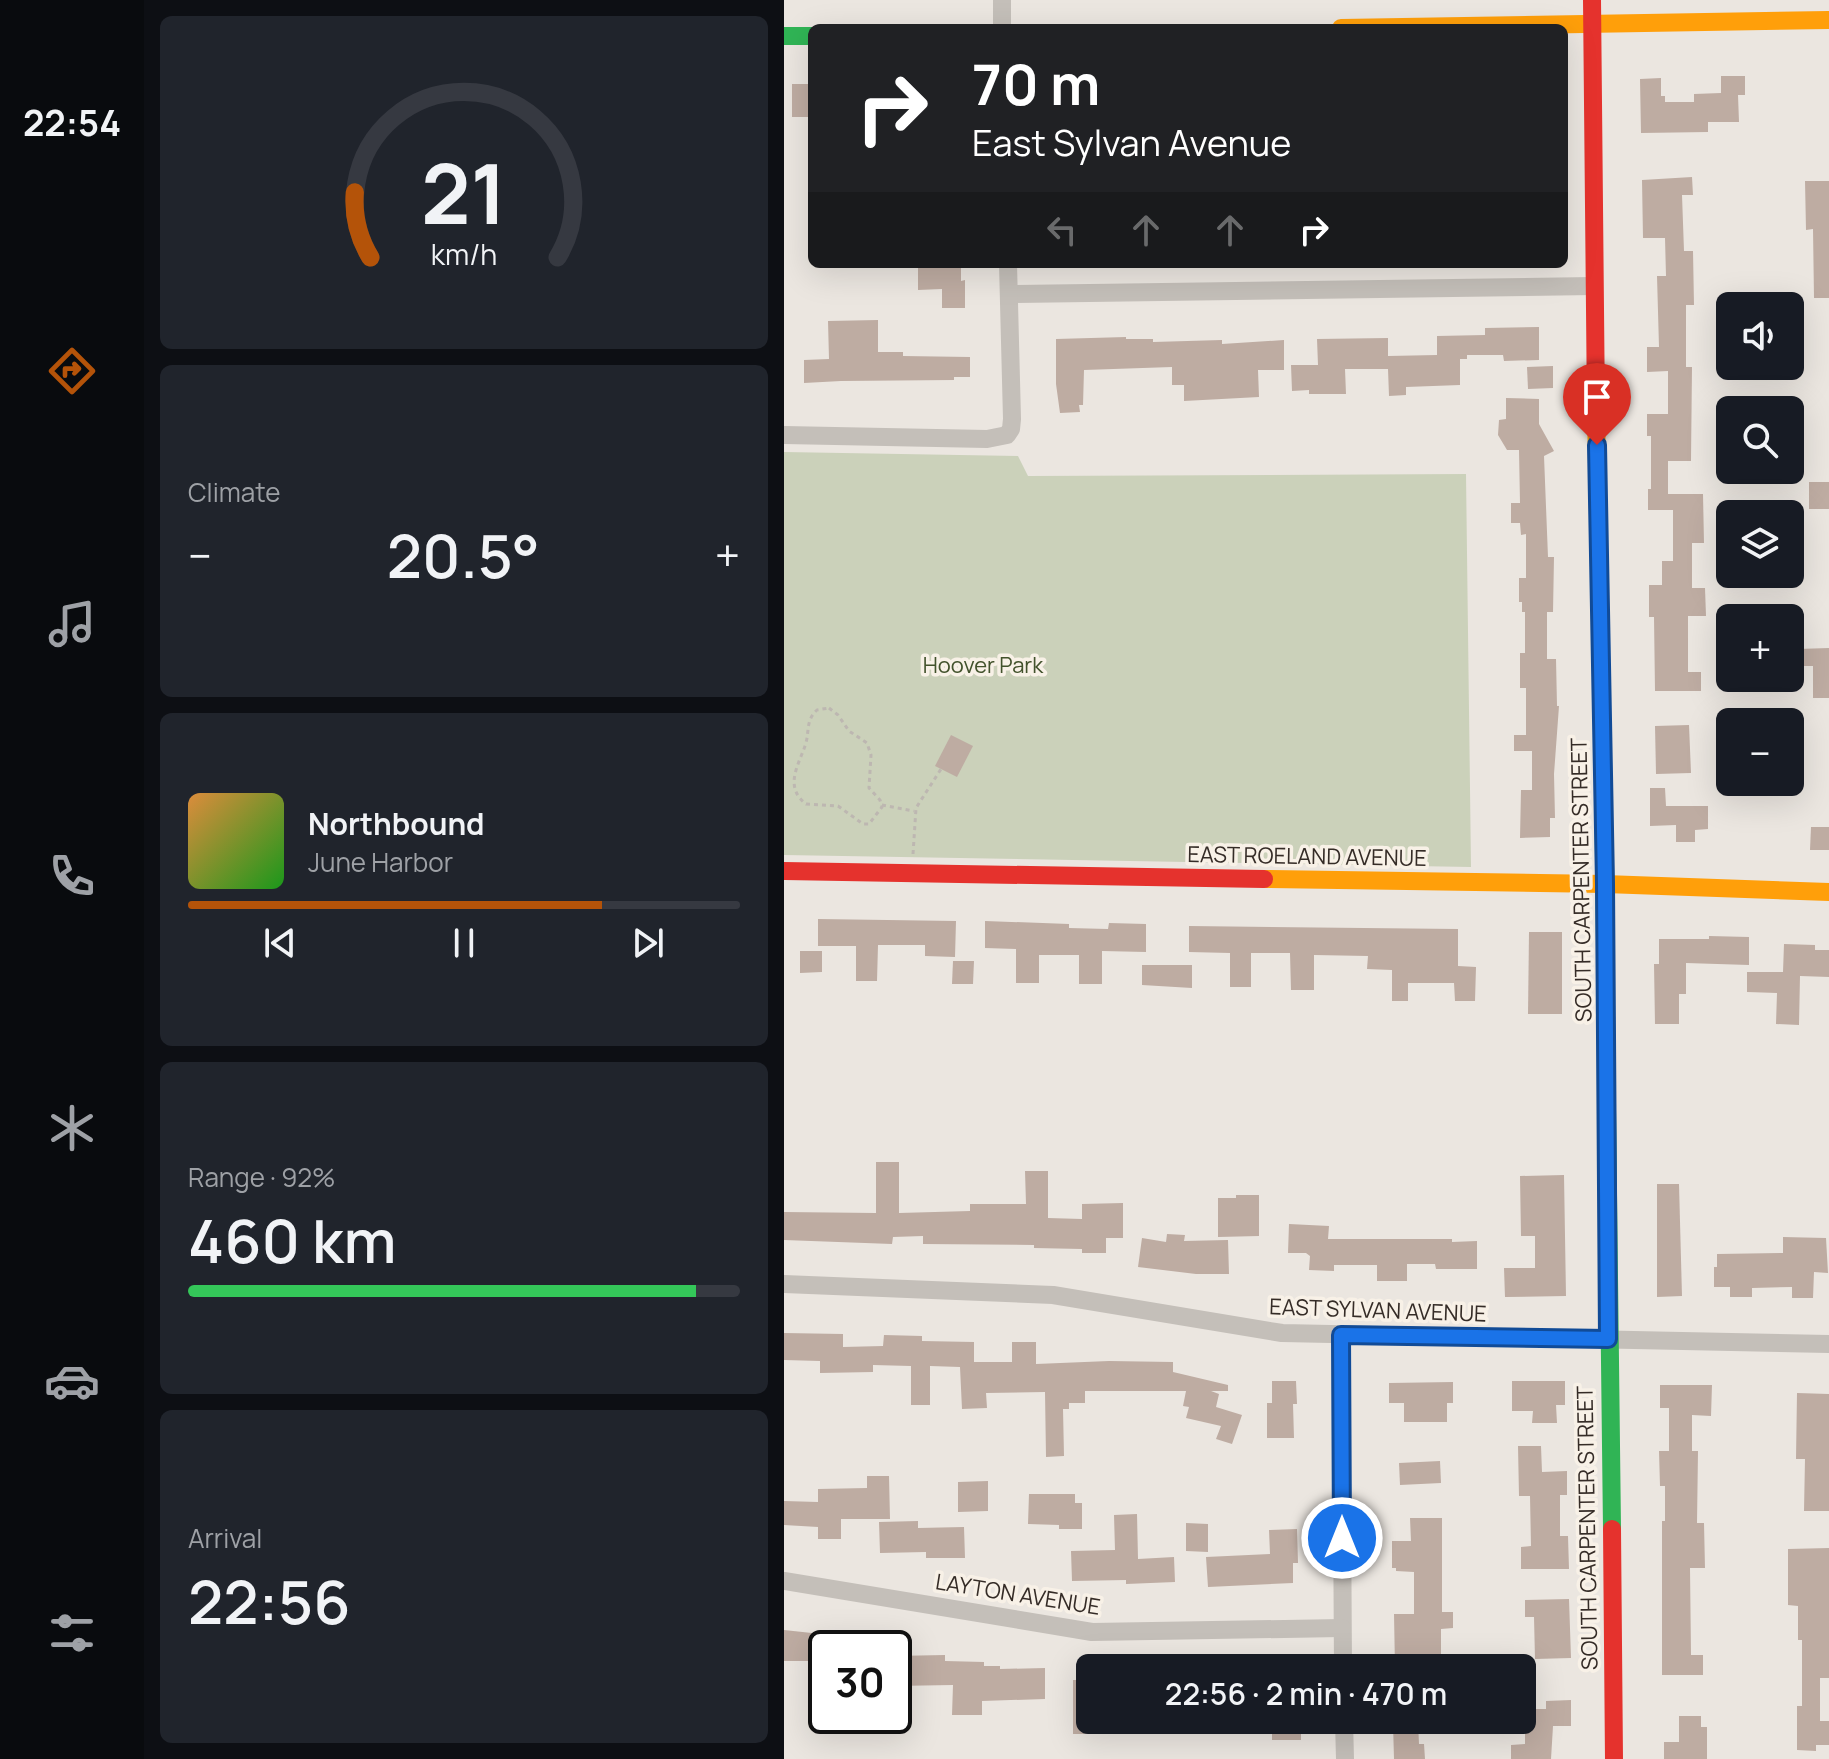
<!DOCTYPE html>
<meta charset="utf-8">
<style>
body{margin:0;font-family:Manrope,sans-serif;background:#20242c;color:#f1f3f6;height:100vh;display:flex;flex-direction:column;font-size:30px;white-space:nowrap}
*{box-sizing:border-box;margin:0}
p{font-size:26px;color:#9ea1a6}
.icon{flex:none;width:44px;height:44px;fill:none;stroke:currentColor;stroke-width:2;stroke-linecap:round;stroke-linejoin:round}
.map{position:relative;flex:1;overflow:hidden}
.sheet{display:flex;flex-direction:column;gap:16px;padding:16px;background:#0d0f14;width:640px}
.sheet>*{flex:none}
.banner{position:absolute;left:24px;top:24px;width:760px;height:244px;border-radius:12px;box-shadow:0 8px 32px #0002;background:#202124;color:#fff;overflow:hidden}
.tools{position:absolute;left:932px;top:292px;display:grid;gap:16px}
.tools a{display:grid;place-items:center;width:88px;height:88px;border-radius:12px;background:#171b24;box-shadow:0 8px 32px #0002;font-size:40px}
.speed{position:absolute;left:24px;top:1630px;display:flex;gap:16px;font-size:40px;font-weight:700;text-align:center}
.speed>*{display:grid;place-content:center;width:104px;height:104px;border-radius:50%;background:#171b24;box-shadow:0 8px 32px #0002;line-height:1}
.speed .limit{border:4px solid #111;border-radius:12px;background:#fff;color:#111}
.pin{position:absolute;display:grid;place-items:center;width:68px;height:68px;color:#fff;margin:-82px -34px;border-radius:50% 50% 50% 0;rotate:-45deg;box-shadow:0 0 8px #0007}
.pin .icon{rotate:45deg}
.me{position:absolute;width:88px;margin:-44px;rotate:0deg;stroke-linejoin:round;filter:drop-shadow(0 0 6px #0008)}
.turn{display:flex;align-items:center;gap:28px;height:168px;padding:0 32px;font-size:36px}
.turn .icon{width:104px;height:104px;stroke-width:2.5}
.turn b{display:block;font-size:56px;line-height:68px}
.lanes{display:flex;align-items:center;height:76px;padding:0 32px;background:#0003;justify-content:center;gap:40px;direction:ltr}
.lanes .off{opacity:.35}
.big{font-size:60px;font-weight:600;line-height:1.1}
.sheet .tile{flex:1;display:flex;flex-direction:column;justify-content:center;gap:12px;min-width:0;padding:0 28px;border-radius:12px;background:#20242c}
.sheet .dial{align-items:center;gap:0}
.dial svg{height:208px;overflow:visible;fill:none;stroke:#363941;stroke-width:7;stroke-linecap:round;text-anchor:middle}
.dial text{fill:#f1f3f6;stroke:none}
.song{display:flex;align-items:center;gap:24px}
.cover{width:96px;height:96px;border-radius:12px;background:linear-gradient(135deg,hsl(30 70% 55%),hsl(120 70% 35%))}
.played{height:8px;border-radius:4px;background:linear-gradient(90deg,#b45309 75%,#363941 75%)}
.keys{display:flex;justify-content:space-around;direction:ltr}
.heat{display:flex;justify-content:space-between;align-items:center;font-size:44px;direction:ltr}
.charge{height:12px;border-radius:6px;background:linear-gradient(90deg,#34c759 92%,#363941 0)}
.trip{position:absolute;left:292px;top:1654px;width:460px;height:80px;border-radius:12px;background:#171b24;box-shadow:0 8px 32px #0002;font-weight:600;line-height:80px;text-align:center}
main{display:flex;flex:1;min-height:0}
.dock{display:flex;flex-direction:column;width:144px;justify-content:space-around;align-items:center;background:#090b0e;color:#9ea1a6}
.dock .icon{width:56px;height:56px}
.dock .current{color:#b45309}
.dock b{font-size:36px;color:#f1f3f6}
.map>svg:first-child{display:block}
</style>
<main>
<nav class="dock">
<b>22:54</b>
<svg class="icon current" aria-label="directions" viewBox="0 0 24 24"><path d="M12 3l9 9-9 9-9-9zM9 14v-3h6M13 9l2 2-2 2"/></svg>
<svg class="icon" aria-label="music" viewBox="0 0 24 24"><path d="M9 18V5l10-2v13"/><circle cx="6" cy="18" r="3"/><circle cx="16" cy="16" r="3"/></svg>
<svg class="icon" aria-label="phone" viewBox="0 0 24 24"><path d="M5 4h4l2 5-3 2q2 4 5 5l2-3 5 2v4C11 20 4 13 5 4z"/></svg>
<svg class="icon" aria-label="climate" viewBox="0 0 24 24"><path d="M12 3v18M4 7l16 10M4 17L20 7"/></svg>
<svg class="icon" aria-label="car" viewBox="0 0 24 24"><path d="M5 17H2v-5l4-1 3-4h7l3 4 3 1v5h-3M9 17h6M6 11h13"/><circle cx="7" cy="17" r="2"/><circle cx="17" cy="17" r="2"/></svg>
<svg class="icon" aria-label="filters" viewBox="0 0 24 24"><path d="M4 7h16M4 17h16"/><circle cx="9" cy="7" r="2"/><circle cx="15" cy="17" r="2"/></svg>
</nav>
<section class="sheet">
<div class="tile dial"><svg viewBox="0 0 100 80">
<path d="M14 69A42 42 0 1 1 86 69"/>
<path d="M14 69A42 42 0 0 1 8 44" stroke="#b45309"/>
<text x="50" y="56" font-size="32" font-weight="700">21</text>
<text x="50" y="72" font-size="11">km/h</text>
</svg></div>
<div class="tile"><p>Climate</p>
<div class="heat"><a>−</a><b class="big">20.5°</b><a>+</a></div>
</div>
<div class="tile">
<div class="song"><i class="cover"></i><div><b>Northbound</b><p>June Harbor</p></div></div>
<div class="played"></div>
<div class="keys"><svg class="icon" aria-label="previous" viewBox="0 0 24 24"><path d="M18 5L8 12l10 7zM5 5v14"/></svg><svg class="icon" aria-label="pause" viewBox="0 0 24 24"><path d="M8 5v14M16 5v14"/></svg><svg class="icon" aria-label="next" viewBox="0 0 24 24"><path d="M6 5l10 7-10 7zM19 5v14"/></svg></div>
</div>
<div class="tile"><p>Range · 92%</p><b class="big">460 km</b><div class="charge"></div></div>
<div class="tile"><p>Arrival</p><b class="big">22:56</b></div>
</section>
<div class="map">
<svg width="1045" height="1759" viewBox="0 0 1045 1759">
<rect width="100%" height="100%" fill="#ebe6e0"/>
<path fill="#cbd1ba" d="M 0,452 L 234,456 L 244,476 L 682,474 L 687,867 L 0,855 Z"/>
<g fill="#beaca2">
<path d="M 937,76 L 961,76 L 961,95 L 954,95 L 955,122 L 924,122 L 924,132 L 857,133 L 856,79 L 877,78 L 877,96 L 881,96 L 881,102 L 910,102 L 910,94 L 937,93 Z"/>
<rect x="8" y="84" width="20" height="33"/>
<path d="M 908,177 L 909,195 L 898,195 L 900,251 L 909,251 L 910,305 L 902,305 L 902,367 L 908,367 L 907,461 L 884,461 L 884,494 L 919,494 L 920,543 L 908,543 L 908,588 L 921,588 L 922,616 L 904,616 L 904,672 L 917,672 L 917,691 L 871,691 L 870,617 L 865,617 L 865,585 L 878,585 L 878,561 L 889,561 L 889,510 L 864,510 L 864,489 L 867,489 L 867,436 L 863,436 L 863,414 L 884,414 L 884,371 L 863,372 L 863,347 L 875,347 L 873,276 L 882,276 L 881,238 L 859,238 L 858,180 Z"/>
<path d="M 1021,181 L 1045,181 L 1045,298 L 1030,298 L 1029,229 L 1022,230 Z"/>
<path d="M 134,264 L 177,264 L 177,281 L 181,280 L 181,308 L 158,308 L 158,289 L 134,290 Z"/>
<path d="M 94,320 L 94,352 L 119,352 L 119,356 L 186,357 L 186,377 L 170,377 L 170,380 L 57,381 L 20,383 L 20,360 L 45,359 L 44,321 Z"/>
<path d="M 755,327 L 755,360 L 720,361 L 719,355 L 683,355 L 683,359 L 676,359 L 676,385 L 622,387 L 622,395 L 605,396 L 604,369 L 561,369 L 562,394 L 525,394 L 525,390 L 508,391 L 507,365 L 534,365 L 533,339 L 604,338 L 604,356 L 653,355 L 653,336 L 701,335 L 701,328 Z"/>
<path d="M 342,337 L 342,339 L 369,339 L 369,342 L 438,340 L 438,344 L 500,340 L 500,370 L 474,370 L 475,397 L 400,401 L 400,385 L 388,385 L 388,367 L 300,370 L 299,405 L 295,405 L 296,412 L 276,413 L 272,384 L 272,339 Z"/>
<path d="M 769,366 L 769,388 L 744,389 L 743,367 Z"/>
<path d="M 722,398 L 755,399 L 755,424 L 770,451 L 760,456 L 764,557 L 770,557 L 769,612 L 763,612 L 763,659 L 772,659 L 773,706 L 775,706 L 770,774 L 771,818 L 766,818 L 766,837 L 736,838 L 737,790 L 748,790 L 748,751 L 730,751 L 730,735 L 742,735 L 742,688 L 736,688 L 736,653 L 741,653 L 741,612 L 738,612 L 738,602 L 735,602 L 735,578 L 742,578 L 742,534 L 737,535 L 736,523 L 727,523 L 727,503 L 736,503 L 735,450 L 723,450 L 714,435 L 715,420 L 722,419 Z"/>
<rect x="1025" y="482" width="20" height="27"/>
<path d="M 1045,648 L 1045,698 L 1029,698 L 1029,666 L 1015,666 L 1014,649 Z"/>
<path d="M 905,725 L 907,773 L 872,774 L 871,726 Z"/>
<path d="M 167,735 L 189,746 L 173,777 L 151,766 Z"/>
<path d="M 866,788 L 881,788 L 882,806 L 924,806 L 924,829 L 911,830 L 911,842 L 892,842 L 892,825 L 866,826 Z"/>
<path d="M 1027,827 L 1045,827 L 1045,850 L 1026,850 Z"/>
<path d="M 34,919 L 172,921 L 171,957 L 141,956 L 141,945 L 94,945 L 93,981 L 72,981 L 72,946 L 34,946 Z"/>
<path d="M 201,921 L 285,924 L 285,928 L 324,929 L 325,923 L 362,924 L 362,952 L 318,951 L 318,984 L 295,984 L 295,955 L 255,955 L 255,983 L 232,983 L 232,949 L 201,948 Z"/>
<path d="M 405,926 L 674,929 L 674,966 L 692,967 L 691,1001 L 671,1001 L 670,983 L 624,983 L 624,1001 L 608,1001 L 608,970 L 583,969 L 584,956 L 530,955 L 530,990 L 507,990 L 506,953 L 467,953 L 467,987 L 446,987 L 446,953 L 405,952 Z"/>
<path d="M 745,932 L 778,932 L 778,1014 L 744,1014 Z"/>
<path d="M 925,936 L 965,937 L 965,965 L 902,963 L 902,994 L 895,994 L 895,1024 L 871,1024 L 870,964 L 875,964 L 875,939 L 925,939 Z"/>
<path d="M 1000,944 L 1031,945 L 1031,950 L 1045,950 L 1045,977 L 1016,976 L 1015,1025 L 992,1024 L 993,993 L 963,992 L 963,972 L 999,972 Z"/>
<path d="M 16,951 L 38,951 L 38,972 L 16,973 Z"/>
<path d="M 169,961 L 190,961 L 189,984 L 168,984 Z"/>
<path d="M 358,965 L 408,965 L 408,988 L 358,985 Z"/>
<path d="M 92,1162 L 115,1162 L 115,1213 L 186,1211 L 186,1204 L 242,1204 L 241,1171 L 264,1171 L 264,1218 L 298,1219 L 298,1204 L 339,1203 L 339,1238 L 322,1238 L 322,1253 L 298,1253 L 298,1249 L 250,1248 L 250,1245 L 139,1244 L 139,1236 L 109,1237 L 108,1244 L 0,1240 L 0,1212 L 92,1213 Z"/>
<path d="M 780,1175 L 782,1296 L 721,1297 L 720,1268 L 751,1268 L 751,1236 L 737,1236 L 736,1176 Z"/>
<path d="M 873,1184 L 895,1184 L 898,1296 L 873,1297 Z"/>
<path d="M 452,1195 L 475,1195 L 475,1236 L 434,1237 L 434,1198 L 452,1198 Z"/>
<path d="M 505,1224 L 545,1226 L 544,1239 L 668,1239 L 668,1242 L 693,1241 L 693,1269 L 652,1269 L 651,1264 L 623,1264 L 623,1281 L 593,1281 L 593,1265 L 550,1265 L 550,1271 L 525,1270 L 526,1256 L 522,1253 L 504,1253 Z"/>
<path d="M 383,1234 L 401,1235 L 400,1241 L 444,1240 L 445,1274 L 412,1274 L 354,1267 L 358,1238 L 382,1242 Z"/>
<path d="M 999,1237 L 1042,1238 L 1044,1273 L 1030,1272 L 1029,1298 L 1008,1298 L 1008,1287 L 968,1288 L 968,1297 L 946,1297 L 946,1287 L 930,1287 L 930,1267 L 933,1267 L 933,1254 L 999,1253 Z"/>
<path d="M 0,1333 L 59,1334 L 59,1347 L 99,1346 L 100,1335 L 138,1336 L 138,1341 L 190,1342 L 190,1362 L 228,1362 L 228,1342 L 252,1342 L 252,1364 L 325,1361 L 389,1362 L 389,1372 L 444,1385 L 444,1391 L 427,1391 L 435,1394 L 432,1407 L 458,1415 L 448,1444 L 432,1439 L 437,1426 L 402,1418 L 405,1407 L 399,1406 L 402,1391 L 301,1391 L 301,1403 L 285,1403 L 285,1409 L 279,1409 L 280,1456 L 262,1457 L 261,1392 L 202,1393 L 203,1408 L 178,1409 L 176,1367 L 146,1366 L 146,1405 L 127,1405 L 127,1366 L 89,1365 L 89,1372 L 36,1373 L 36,1361 L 0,1360 Z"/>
<path d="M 488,1381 L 512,1381 L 513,1404 L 509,1404 L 510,1438 L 483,1438 L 483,1403 L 488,1403 Z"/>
<path d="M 728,1381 L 781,1381 L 781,1405 L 772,1405 L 773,1423 L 748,1423 L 749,1411 L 728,1411 Z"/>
<path d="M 669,1382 L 669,1403 L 663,1403 L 663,1422 L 620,1422 L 620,1403 L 605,1403 L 605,1383 Z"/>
<path d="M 876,1385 L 928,1385 L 927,1416 L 908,1415 L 908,1451 L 914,1451 L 913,1523 L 920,1523 L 921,1568 L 906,1568 L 907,1655 L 919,1655 L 919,1675 L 878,1675 L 878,1521 L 881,1521 L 881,1486 L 876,1486 L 875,1451 L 885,1451 L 885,1408 L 876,1408 Z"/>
<path d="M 1013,1393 L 1045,1394 L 1045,1511 L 1020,1511 L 1021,1459 L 1012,1459 Z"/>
<path d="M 734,1446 L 757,1446 L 758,1472 L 783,1471 L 783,1495 L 776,1495 L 776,1536 L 784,1536 L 785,1569 L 737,1569 L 737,1547 L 747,1546 L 746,1496 L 735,1496 Z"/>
<path d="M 656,1461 L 657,1483 L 616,1485 L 615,1463 Z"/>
<path d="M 83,1476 L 105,1476 L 106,1519 L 57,1519 L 57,1539 L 34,1539 L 34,1527 L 0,1525 L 0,1501 L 34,1502 L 34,1489 L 83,1488 Z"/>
<path d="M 204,1481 L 204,1511 L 174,1512 L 174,1482 Z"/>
<path d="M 245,1494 L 291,1494 L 291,1503 L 298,1503 L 298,1529 L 275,1529 L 275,1525 L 244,1524 Z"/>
<path d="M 353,1514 L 354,1559 L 390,1557 L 391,1582 L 342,1584 L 342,1580 L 288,1581 L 287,1551 L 331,1550 L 330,1515 Z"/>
<path d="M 626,1518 L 658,1518 L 658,1612 L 669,1612 L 669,1628 L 657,1629 L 657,1668 L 611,1668 L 610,1614 L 630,1614 L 630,1572 L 612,1571 L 612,1568 L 608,1568 L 608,1541 L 627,1541 Z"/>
<path d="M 134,1521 L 134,1528 L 180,1527 L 181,1558 L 142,1558 L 142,1552 L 96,1553 L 95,1522 Z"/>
<path d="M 402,1523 L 424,1524 L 424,1552 L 402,1551 Z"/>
<path d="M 513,1529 L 514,1563 L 509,1563 L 509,1583 L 424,1587 L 422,1557 L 486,1554 L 485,1530 Z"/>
<path d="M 1045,1548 L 1045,1678 L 1036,1678 L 1036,1721 L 1045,1721 L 1045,1745 L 1032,1745 L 1032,1751 L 1013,1750 L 1013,1706 L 1018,1706 L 1018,1640 L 1014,1640 L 1014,1606 L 1004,1605 L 1004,1549 Z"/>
<path d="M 785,1599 L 787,1658 L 751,1659 L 750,1617 L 741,1617 L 741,1600 Z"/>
<path d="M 0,1630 L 37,1634 L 37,1661 L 0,1661 Z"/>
<path d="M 161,1655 L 161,1661 L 200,1662 L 200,1666 L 216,1666 L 216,1669 L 261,1668 L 261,1699 L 198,1701 L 198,1715 L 168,1715 L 169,1685 L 110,1686 L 110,1656 Z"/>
<rect x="289" y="1680" width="17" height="54"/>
<path d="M 787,1700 L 787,1726 L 769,1726 L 767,1759 L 727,1759 L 727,1745 L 741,1744 L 741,1709 L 762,1709 L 762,1701 Z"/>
<path d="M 895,1716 L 917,1716 L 917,1727 L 923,1727 L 923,1759 L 880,1759 L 880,1742 L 895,1742 Z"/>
<rect x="488" y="1720" width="29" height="20"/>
<path d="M 634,1722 L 635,1744 L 640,1744 L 641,1759 L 610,1759 L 609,1723 Z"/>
</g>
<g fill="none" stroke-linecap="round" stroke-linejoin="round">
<g stroke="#bdb7b1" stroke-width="3" stroke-dasharray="4 4" stroke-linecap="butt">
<path d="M 45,708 L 54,715 L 65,731 L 83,743 L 87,755 L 85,788 L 96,800 L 98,807 L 85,824 L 79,824 L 54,806 L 22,804 C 0,787 14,766 21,746 C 26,732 21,721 33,710 Z"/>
<path d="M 98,805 L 130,811"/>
<path d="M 129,854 L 132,808 L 157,769"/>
</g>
<g stroke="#c4bfb9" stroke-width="18">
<path d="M 218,0 L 218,28"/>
<path d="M 225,294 L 810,286"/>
<path d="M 0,435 L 203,439 L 223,435 L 227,429 L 228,419 L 224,264"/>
<path d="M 0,1284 L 269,1295 L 498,1333 L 1045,1344"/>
<path d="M 557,1335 L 559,1668"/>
<path d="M 0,1581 L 308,1632 L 558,1628"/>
<path d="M 560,1720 L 561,1759"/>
</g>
<g stroke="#30b455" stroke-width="18">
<path d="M 0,36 L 28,36"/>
<path d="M 819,774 L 828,1529"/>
</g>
<g stroke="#ff9f0a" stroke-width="18">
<path d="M 557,28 L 1045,20"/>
<path d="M 812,412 L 819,774"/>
<path d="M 480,879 L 821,884 L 1045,892"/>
</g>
<g stroke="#e5322d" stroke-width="18">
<path d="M 808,0 L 812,412"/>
<path d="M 0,871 L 480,879"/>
<path d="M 828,1529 L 830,1759"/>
</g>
</g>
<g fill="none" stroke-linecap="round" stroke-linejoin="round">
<g stroke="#114b97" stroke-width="20">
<path id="route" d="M 558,1538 L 557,1335 L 824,1339 L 821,884 L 813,445"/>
</g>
<use href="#route" stroke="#1a73e8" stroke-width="14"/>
</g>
<g text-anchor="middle" stroke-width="7" stroke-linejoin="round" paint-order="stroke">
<g font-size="22" fill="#42522c" stroke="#f8f1e7">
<text x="199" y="673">Hoover Park</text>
</g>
<g font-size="22" fill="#352c27" stroke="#f8f1e7">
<text transform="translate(523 856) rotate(1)" y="8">EAST ROELAND AVENUE</text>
<text transform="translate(797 880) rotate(-91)" y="8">SOUTH CARPENTER STREET</text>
<text transform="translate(594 1310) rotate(2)" y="8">EAST SYLVAN AVENUE</text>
<text transform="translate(803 1528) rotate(-91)" y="8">SOUTH CARPENTER STREET</text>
<text transform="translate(234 1594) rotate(9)" y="8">LAYTON AVENUE</text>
</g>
</g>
</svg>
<div class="tools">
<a><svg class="icon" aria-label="sound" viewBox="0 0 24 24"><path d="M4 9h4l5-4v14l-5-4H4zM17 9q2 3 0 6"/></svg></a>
<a><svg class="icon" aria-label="search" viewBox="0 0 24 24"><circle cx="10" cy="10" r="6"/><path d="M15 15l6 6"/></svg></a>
<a><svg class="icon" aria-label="layers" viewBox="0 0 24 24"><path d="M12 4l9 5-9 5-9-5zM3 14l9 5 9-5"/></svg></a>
<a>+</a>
<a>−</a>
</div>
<div class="speed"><div class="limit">30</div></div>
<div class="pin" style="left:813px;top:445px;background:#d93025"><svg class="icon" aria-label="arrive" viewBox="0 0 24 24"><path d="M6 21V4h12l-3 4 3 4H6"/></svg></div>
<svg class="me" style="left:558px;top:1538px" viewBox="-20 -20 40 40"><circle r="17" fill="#1a73e8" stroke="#fff" stroke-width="3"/><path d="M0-11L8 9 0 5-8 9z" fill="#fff"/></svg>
<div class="trip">22:56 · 2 min · 470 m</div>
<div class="banner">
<div class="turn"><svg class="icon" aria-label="right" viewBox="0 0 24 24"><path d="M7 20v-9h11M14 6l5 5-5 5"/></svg><div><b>70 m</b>East Sylvan Avenue</div></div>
<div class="lanes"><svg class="icon off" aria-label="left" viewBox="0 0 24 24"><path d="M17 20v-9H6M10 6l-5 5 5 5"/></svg><svg class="icon off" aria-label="ahead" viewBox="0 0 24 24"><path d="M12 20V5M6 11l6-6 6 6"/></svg><svg class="icon off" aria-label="ahead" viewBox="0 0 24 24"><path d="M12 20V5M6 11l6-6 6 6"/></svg><svg class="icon" aria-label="right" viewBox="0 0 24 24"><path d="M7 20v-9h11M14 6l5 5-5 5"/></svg></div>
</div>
</div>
</main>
